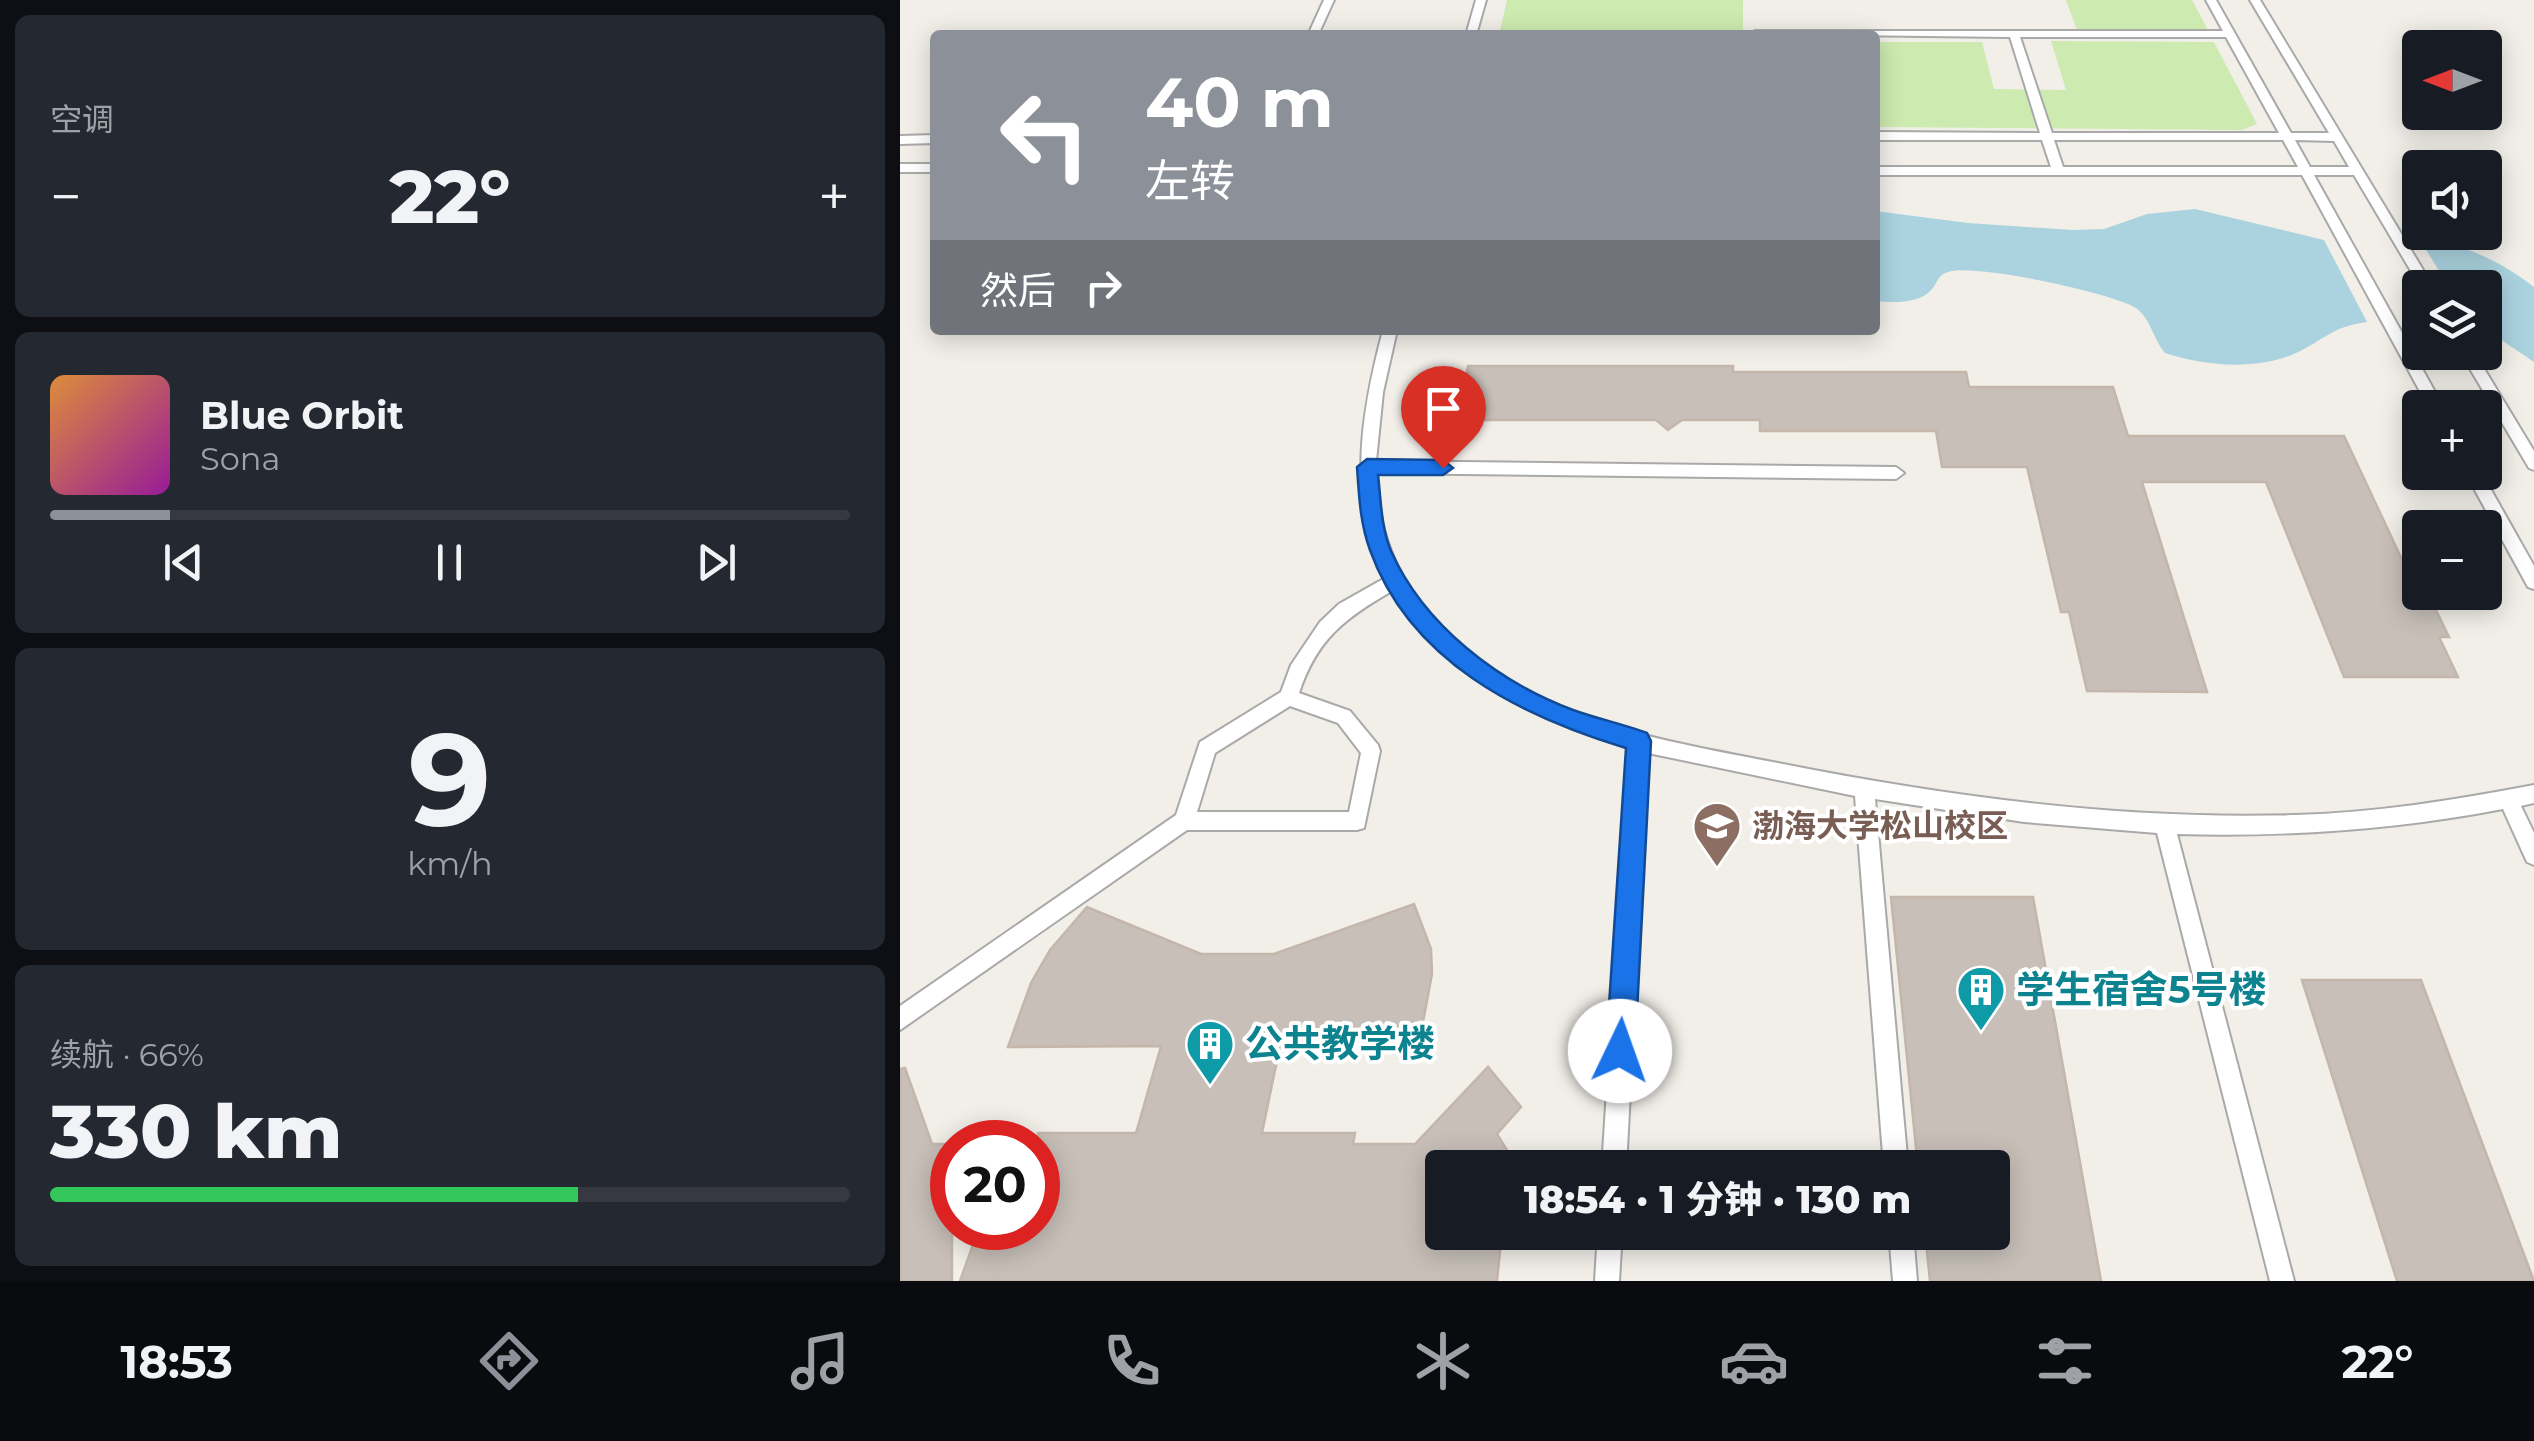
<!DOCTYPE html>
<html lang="zh">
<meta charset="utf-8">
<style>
body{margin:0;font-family:Montserrat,"Noto Sans SC",sans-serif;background:#242831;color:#f1f3f6;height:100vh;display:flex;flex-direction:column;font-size:38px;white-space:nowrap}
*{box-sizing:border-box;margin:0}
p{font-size:32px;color:#9ea1a6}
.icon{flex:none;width:55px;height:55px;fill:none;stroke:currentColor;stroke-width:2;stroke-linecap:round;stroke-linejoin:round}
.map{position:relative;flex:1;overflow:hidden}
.side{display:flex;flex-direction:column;gap:15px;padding:15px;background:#0d0f14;width:900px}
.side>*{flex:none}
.banner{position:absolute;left:30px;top:30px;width:950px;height:305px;border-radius:10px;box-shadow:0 5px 25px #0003;background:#8c9099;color:#fff;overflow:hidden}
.needle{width:65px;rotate:270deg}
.fabs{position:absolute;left:1502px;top:30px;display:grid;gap:20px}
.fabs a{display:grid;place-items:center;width:100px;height:100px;border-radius:10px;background:#171b24;box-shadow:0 5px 25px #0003;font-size:50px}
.speed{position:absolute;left:30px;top:1120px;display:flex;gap:20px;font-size:50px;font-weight:700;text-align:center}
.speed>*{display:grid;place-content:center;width:130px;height:130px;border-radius:50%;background:#171b24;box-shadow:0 5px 25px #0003;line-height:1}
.speed .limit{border:15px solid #d22;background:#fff;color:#111}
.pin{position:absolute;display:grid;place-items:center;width:85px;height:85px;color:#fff;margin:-102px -42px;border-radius:50% 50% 50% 0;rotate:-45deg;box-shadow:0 0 10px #0007}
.pin .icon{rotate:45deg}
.me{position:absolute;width:110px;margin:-55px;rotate:3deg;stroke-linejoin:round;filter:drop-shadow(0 0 8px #0008)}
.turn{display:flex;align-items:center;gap:35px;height:210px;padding:0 50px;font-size:45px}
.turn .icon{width:130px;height:130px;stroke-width:2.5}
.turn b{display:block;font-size:70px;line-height:85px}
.then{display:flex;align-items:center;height:95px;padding:0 50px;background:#0003;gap:20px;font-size:38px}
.big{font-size:75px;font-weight:800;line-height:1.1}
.side .widget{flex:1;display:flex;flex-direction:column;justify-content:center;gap:15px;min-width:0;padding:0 35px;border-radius:15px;background:#242831}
.side .dial{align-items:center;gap:0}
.dial b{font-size:130px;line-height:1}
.song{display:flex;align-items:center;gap:30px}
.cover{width:120px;height:120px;border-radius:15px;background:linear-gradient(135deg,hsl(30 70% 55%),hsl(300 70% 35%))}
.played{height:10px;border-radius:5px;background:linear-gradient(90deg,#8c9099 15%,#363941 15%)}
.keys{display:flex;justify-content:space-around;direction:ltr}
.heat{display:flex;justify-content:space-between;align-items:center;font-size:55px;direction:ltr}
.charge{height:15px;border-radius:8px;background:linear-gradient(90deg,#34c759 66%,#363941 0)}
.trip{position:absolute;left:525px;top:1150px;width:585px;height:100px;border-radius:10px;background:#171b24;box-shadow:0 5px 25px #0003;font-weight:800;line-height:100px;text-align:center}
.tab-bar{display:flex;height:160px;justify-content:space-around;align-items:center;background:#090b0e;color:#9ea1a6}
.tab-bar .icon{width:70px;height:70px}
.tab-bar .selected{color:#8c9099}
.tab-bar b{font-size:45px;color:#f1f3f6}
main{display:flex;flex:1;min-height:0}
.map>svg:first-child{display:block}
</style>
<main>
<section class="side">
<div class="widget"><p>空调</p>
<div class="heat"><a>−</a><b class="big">22°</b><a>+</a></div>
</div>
<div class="widget">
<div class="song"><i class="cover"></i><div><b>Blue Orbit</b><p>Sona</p></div></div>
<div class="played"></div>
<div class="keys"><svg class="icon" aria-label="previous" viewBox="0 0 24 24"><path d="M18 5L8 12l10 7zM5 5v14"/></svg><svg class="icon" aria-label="pause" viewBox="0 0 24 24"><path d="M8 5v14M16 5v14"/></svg><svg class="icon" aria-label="next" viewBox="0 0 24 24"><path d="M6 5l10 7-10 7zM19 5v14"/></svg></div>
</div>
<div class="widget dial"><b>9</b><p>km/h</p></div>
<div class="widget"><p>续航 · 66%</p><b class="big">330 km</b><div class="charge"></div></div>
</section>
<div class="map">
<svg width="1634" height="1281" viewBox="0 0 1634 1281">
<rect width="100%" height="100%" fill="#f2efe9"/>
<g fill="#cdebb0">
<path d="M 607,0 L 843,0 L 843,35 L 599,35 Z"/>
<path d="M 1166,0 L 1292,0 L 1308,30 L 1177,30 Z"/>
<path d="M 1151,41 L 1314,42 L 1357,124 L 1342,130 L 975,127 L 975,42 L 1082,42 L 1094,89 L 1166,90 Z"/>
</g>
<g fill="#aad3df">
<path d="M 1295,209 L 1424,240 L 1467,322 C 1431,327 1426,339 1396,353 C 1358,371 1304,366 1265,353 C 1253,339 1251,319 1236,308 C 1213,293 1073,263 1048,272 C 1038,275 1038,281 1033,288 C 1021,304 993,303 975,301 L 975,211 L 1068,223 L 1173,230 L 1204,229 L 1247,214 Z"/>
<path d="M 1520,240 C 1564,243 1600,261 1634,287 L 1634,362 L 1585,329 L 1585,288 L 1549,287 Z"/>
</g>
<g fill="#c7bfb8" stroke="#c4b6ab" stroke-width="2.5">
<path d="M 568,366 L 833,366 L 833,372 L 1066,372 L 1069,387 L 1213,387 L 1228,436 L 1444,436 L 1521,600 L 1531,600 L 1549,637 L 1539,637 L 1558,677 L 1444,677 L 1366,482 L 1242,482 L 1307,692 L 1187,691 L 1169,612 L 1161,612 L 1127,467 L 1042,467 L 1036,431 L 860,431 L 860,420 L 782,420 L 768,430 L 756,420 L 562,420 L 547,395 L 564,387 Z"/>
<path d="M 991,897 L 1133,897 L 1201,1281 L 1030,1281 L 1025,1232 L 1092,1232 L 1092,1168 L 1018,1168 Z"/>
<path d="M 514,904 L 531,949 L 532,974 L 523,1022 L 513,1046 L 380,1046 L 362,1133 L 455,1133 L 453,1144 L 515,1144 L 588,1067 L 621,1107 L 597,1134 L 618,1168 L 542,1168 L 542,1232 L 602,1232 L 597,1281 L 60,1281 L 79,1228 L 138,1228 L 138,1133 L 236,1133 L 261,1046 L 108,1047 L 131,983 L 150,950 L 187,907 L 301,954 L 374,954 Z"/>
<path d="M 1402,980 L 1521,980 L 1634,1281 L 1497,1281 Z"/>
<path d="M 5,1068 L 32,1144 L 52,1144 L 52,1281 L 0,1281 L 0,1069 Z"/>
</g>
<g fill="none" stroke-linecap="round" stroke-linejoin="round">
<g stroke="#a9a9a9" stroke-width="4">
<g id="lane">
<path d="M 424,0 L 434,0 L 418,35 L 408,35 Z"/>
<path d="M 576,0 L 586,0 L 576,35 L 566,35 Z"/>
<path d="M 1306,0 L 1316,0 L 1391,133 L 1429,133 L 1350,0 L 1360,0 L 1534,288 L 1521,288 L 1454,175 L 1414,175 L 1544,408 L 1529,408 L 1402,175 L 975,175 L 975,167 L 1151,167 L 1142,140 L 975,140 L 975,132 L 1140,133 L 1110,37 L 850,34 L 855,31 L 1323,31 ZM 1120,37 L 1326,37 L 1379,133 L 1152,133 ZM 1154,140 L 1383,140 L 1398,167 L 1163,167 ZM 1395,140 L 1434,141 L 1449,167 L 1410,167 Z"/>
<path d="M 35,135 L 35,143 L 0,144 L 0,136 Z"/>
<rect x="0" y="164" width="35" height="8"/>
<path d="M 483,330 L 497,330 L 483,392 L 476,461 L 996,467 L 1004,473 L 996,479 L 476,473 C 478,559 523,625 593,672 C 679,728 780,744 878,763 C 1049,797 1221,820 1395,815 C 1475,813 1555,800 1634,785 L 1634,803 L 1621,806 L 1634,833 L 1634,865 L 1627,862 L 1603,809 C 1494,830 1387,837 1277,834 L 1394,1281 L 1370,1281 L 1257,833 L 1124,822 L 975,799 L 1008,1168 L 984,1168 L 955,796 L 748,753 L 726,1168 L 702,1168 L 729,748 C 637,721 543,677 492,591 C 445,618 417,639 399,693 L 450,711 L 478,745 L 480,751 L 464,828 L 457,830 L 287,830 L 0,1030 L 0,1006 L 276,815 L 300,742 L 381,692 L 391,665 L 420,622 L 439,604 L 485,578 C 448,493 460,418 483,330 ZM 390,706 L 438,723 L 461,753 L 449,812 L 297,812 L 315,753 Z"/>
<path d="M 1560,352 L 1574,352 L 1634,451 L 1634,470 L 1629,468 Z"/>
<path d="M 1565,472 L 1581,472 L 1634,566 L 1634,589 L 1628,587 Z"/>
<path d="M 698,1232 L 722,1232 L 719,1281 L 695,1281 Z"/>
<path d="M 989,1232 L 1013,1232 L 1017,1281 L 993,1281 Z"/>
</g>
</g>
<use href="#lane" fill="#fff" fill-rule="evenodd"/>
</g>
<path fill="#1a73e8" stroke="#114b97" stroke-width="2.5" d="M 467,459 L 543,460 L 553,468 L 543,475 L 478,475 C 481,500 481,527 491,551 C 524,625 598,682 673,710 C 698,719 723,724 747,733 L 751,741 L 735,1051 L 731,1061 L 720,1066 L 710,1061 L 706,1051 L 726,748 C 621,716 510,662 470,550 C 460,523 459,495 457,467 Z"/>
<defs>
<g id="university-pin" transform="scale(2.5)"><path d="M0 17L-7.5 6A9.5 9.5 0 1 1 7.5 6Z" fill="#8d6e63" stroke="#fff"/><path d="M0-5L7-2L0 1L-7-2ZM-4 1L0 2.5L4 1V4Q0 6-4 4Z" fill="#fff"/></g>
<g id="building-pin" transform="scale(2.5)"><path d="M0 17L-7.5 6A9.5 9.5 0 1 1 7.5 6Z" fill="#0f9aa8" stroke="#fff"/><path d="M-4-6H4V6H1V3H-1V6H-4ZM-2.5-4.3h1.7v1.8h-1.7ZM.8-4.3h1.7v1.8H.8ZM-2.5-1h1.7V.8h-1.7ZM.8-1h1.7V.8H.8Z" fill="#fff"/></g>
</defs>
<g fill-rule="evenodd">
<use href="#university-pin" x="817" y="826"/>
<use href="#building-pin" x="1081" y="990"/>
<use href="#building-pin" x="310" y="1044"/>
</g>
<g text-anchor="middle" stroke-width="8" stroke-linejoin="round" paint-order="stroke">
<g font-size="32" font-weight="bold" fill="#785e54" stroke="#fff" text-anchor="start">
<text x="852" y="837">渤海大学松山校区</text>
</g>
<g font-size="38" font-weight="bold" fill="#0d838f" stroke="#fff" text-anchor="start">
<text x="1116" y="1003">学生宿舍5号楼</text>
<text x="345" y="1057">公共教学楼</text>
</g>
</g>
</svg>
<div class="fabs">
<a><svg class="needle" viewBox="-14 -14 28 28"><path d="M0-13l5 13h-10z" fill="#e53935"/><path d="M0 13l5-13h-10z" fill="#9ea1a6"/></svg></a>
<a><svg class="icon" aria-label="sound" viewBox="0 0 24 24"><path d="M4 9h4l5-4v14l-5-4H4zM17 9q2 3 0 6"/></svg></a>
<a><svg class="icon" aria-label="layers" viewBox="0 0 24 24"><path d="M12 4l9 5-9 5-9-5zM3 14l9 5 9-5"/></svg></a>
<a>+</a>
<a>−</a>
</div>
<div class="speed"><div class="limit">20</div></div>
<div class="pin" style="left:543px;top:468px;background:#d93025"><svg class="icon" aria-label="arrive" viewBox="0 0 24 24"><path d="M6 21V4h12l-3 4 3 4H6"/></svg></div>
<svg class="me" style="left:720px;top:1051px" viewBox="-20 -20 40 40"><circle r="19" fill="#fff"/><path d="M0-13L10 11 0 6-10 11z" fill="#1a73e8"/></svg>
<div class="trip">18:54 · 1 分钟 · 130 m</div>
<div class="banner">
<div class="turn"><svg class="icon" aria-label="left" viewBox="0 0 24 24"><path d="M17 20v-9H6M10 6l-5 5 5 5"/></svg><div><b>40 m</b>左转</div></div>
<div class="then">然后<svg class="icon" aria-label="right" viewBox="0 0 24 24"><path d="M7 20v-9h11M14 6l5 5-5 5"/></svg></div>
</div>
</div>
</main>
<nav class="tab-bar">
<b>18:53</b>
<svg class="icon selected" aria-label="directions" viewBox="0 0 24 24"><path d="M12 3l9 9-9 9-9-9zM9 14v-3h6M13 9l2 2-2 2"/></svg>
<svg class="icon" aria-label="music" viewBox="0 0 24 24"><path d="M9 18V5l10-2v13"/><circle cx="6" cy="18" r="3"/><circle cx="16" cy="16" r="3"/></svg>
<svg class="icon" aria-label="phone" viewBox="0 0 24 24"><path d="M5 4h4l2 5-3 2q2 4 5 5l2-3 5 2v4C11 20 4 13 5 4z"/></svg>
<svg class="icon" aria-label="climate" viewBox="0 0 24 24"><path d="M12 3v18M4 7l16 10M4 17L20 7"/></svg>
<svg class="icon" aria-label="car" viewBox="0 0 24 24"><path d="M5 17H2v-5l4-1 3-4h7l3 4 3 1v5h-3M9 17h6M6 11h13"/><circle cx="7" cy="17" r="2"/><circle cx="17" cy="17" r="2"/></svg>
<svg class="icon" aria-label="filters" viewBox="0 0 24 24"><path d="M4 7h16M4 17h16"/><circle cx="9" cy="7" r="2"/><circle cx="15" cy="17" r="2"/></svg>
<b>22°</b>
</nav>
